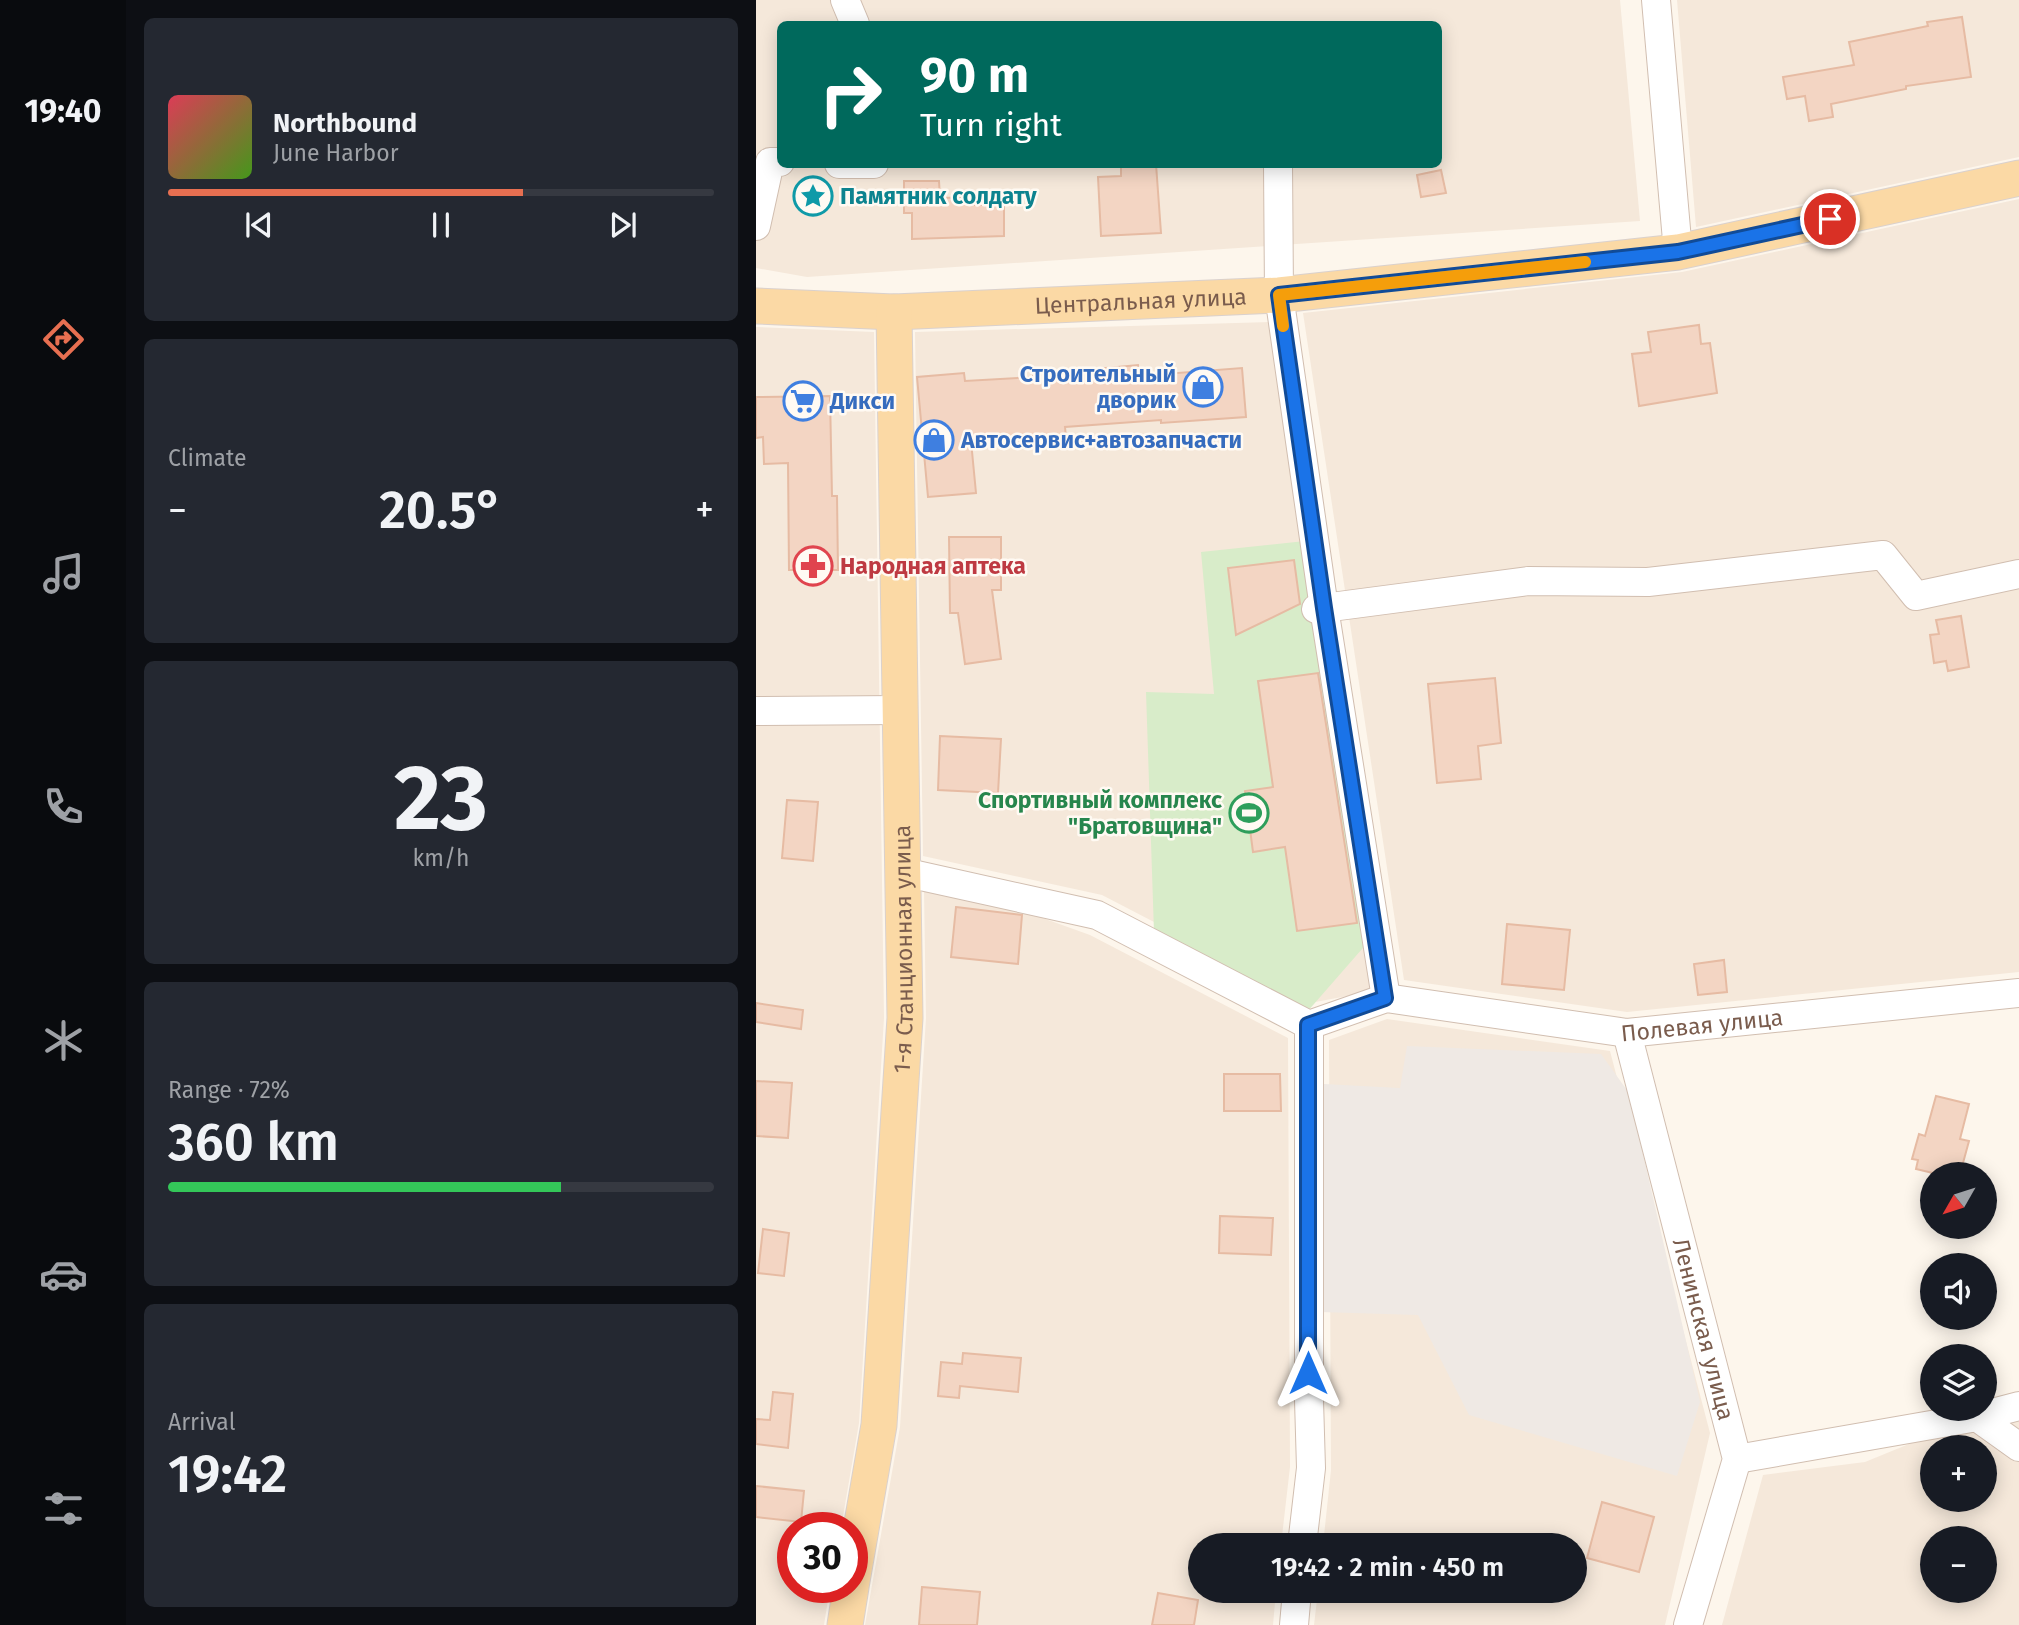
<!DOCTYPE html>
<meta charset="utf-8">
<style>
body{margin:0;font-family:"Fira Sans",sans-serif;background:#242831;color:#f1f3f6;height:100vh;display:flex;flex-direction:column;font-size:26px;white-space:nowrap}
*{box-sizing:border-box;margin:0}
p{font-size:23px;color:#9ea1a6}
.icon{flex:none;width:38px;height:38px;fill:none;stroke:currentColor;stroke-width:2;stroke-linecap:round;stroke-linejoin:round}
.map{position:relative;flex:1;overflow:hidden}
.side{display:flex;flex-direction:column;gap:18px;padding:18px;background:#0d0f14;width:630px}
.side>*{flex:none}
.hud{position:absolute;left:21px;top:21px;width:665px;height:147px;border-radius:10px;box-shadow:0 4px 18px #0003;background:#00695c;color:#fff;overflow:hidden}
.needle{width:46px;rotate:231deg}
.controls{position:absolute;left:1164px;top:1162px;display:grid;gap:14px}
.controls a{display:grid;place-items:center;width:77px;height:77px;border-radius:50%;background:#171b24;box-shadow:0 4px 18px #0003;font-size:35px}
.speed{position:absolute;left:21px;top:1512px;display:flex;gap:14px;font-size:35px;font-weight:700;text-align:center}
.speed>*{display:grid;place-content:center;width:91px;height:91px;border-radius:50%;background:#171b24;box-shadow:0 4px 18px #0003;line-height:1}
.speed .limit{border:10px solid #d22;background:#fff;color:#111}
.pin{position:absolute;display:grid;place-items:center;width:60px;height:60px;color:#fff;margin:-30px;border:4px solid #fff;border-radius:50%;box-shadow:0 2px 7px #0007}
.me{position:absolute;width:77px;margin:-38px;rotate:0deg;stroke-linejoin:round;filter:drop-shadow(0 0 5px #0008)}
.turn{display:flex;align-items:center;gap:24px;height:147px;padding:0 28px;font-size:32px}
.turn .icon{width:91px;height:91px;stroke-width:2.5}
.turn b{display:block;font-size:49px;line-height:60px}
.big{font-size:52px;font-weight:600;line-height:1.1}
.side .widget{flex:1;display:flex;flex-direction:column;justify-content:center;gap:10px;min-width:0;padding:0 24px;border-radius:10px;background:#242831}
.side .dial{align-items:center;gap:0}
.dial b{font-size:91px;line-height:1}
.song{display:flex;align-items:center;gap:21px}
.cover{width:84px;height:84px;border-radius:10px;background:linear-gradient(135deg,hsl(350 70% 55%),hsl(100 70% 35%))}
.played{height:7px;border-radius:4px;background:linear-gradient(90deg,#e76f51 65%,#363941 65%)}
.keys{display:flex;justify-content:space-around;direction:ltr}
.heat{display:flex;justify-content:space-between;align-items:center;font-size:38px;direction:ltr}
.charge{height:10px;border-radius:5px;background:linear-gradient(90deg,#34c759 72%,#363941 0)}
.trip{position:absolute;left:432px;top:1533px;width:399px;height:70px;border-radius:35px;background:#171b24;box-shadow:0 4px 18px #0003;font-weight:600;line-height:70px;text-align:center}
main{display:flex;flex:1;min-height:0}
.tab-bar{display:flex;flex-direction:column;width:126px;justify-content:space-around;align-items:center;background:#090b0e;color:#9ea1a6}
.tab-bar .icon{width:49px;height:49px}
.tab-bar .current{color:#e76f51}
.tab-bar b{font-size:32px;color:#f1f3f6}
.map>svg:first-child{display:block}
</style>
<main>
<nav class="tab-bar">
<b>19:40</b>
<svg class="icon current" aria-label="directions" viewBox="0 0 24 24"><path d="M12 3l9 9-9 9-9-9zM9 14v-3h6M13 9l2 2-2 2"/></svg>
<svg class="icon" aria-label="music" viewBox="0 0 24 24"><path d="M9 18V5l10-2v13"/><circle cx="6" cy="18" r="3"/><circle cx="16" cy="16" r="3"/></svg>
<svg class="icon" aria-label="phone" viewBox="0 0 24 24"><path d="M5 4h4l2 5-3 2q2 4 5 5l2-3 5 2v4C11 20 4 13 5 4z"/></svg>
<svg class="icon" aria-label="climate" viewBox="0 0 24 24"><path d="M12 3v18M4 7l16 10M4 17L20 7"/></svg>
<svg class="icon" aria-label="car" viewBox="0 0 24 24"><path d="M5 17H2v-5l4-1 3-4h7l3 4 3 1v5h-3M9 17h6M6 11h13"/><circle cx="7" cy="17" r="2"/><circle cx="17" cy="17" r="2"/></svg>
<svg class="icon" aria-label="filters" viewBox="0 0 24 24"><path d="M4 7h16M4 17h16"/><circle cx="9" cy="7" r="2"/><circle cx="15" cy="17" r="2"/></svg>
</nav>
<section class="side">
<div class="widget">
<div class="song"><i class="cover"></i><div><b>Northbound</b><p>June Harbor</p></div></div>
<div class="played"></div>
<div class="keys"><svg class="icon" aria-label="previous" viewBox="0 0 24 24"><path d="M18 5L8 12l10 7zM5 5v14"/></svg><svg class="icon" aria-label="pause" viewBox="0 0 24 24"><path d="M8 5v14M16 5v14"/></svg><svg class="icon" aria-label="next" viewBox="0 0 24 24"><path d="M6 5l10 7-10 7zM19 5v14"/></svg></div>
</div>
<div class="widget"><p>Climate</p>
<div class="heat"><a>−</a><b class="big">20.5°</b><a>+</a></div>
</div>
<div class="widget dial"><b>23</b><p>km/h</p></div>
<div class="widget"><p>Range · 72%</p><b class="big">360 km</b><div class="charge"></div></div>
<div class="widget"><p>Arrival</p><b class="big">19:42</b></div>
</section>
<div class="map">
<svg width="1263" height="1625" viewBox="0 0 1263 1625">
<rect width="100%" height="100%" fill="#fdf6ec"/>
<g fill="#f5e8da" fill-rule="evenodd">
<path d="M 0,0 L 864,0 L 884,221 L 51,277 L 0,268 ZM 24,24 L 682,24 L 682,164 L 24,164 Z"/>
<path d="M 921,0 L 1263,0 L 1263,157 L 940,227 Z"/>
<path d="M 1263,199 L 1263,972 L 871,1012 L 648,980 L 547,313 L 926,272 Z"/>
<path d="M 515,322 L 618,991 L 554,1003 L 346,895 L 167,856 L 159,332 Z"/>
<path d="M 0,327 L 118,332 L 128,1018 L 103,1423 L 85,1528 L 37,1528 L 37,1587 L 74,1587 L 68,1625 L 0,1625 Z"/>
<path d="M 168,891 L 267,911 L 334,935 L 532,1038 L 534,1467 L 525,1545 L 444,1545 L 444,1591 L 520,1591 L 517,1625 L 109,1625 L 144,1427 L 170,1018 Z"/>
<path d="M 631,1019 L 854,1051 L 954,1433 L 909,1625 L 558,1625 L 562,1591 L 819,1591 L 819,1545 L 567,1545 L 575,1470 L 573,1040 Z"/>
<path d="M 1263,1399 L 1263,1625 L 966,1625 L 1007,1475 L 1109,1462 ZM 1176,1447 L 1228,1447 L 1228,1500 L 1176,1500 ZM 1176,1538 L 1228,1538 L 1228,1591 L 1176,1591 Z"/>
</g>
<path fill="#efe9e4" d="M 651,1046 L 845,1054 L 873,1093 L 944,1402 L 921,1476 L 713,1415 L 662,1315 L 564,1312 L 568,1084 L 644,1088 Z"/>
<path fill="#d8ecc9" d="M 549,541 L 613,941 L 551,1012 L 398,932 L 390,692 L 458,694 L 445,552 Z"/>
<g fill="#f3d5c3" stroke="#e6bba3" stroke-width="2">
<path d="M 1206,17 L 1215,77 L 1150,86 L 1150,89 L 1075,104 L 1077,117 L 1053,121 L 1049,96 L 1031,99 L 1027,77 L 1098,65 L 1093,42 L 1172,26 L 1171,22 Z"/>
<path d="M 365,164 L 400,164 L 405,233 L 345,236 L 342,177 L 365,176 Z"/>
<path d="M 685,170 L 690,193 L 665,197 L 661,175 Z"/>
<path d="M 148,181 L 183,181 L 184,198 L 217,197 L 219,205 L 248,205 L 248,236 L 156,239 L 156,213 L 148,213 Z"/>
<path d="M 943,325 L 945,344 L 954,343 L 961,393 L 883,406 L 876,354 L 895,352 L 892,332 Z"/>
<path d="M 382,365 L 383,376 L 486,368 L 490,417 L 405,423 L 405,420 L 309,427 L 310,437 L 215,441 L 220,493 L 172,497 L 161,377 L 208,373 L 209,381 L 277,377 L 277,376 L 340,371 L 340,369 Z"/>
<path d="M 74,396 L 76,496 L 81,496 L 82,570 L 33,570 L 32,463 L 8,464 L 7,437 L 0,438 L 0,397 Z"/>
<path d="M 193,537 L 245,537 L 245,590 L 236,590 L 245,659 L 209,664 L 202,613 L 194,613 Z"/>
<path d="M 538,560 L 544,604 L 480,635 L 472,568 Z"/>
<path d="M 1205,616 L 1213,667 L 1192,671 L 1190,661 L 1178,663 L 1174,635 L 1183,634 L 1180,620 Z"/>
<path d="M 562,673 L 601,923 L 541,931 L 529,847 L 497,852 L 489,791 L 517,787 L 502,681 Z"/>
<path d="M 739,678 L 745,743 L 722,746 L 725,779 L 681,783 L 672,684 Z"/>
<path d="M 184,736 L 245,739 L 242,793 L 182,790 Z"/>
<path d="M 31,800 L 62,802 L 57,861 L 26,858 Z"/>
<path d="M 200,907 L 266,915 L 262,964 L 195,957 Z"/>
<path d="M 751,924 L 814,930 L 808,990 L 746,984 Z"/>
<path d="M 968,960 L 971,992 L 942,995 L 938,964 Z"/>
<path d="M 0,1003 L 47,1010 L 45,1029 L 0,1022 Z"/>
<path d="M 468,1074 L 524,1074 L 525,1111 L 468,1111 Z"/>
<path d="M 0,1081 L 36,1083 L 32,1138 L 0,1136 Z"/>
<path d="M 1180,1096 L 1213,1104 L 1204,1139 L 1213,1141 L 1204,1174 L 1181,1174 L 1160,1169 L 1162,1160 L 1156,1159 L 1163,1134 L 1169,1136 Z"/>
<path d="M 464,1216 L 517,1218 L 515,1255 L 463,1253 Z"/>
<path d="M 7,1229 L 33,1233 L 28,1276 L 2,1273 Z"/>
<path d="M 207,1353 L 265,1358 L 262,1392 L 204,1386 L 203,1398 L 182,1396 L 185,1362 L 206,1364 Z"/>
<path d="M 17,1392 L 37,1394 L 32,1448 L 0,1444 L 0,1419 L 14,1420 Z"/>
<path d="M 0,1486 L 48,1491 L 45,1522 L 0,1517 Z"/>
<path d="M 846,1502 L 898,1517 L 883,1572 L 831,1558 Z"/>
<path d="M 166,1587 L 224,1592 L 221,1625 L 163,1625 Z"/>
<path d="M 402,1593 L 442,1600 L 438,1625 L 396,1625 Z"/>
</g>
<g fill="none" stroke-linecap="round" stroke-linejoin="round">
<g stroke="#d1beb0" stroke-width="30">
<g id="minor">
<path d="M 89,0 L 99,24"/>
<path d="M 900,0 L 922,252"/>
<path d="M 83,164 L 118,164"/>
<path d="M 522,164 L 523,295 L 568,608 L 630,998"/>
<path d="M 0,226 L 14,162 L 24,162"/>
<path d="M 560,609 L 772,581 L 892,582 L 1127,555 L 1160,596 L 1263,574"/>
<path d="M 0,711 L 144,710"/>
<path id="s1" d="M 147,872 L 341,915 L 553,1025 L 630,998 L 871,1033 L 1263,993"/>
<path id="s2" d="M 871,1033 L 981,1459 L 932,1625"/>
<path d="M 1221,1417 L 1263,1447"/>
<path d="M 981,1459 L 1221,1417 L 1263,1406"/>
<path d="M 546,1545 L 555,1468 L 553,1400 L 553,1025"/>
<path d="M 538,1625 L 541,1591"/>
</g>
</g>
<g stroke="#dad1cd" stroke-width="37">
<g id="major">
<path id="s3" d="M 0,306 L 138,312 L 523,295 L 922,252 L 1263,178"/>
<path id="s4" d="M 96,1581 L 123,1425 L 149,1018 L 138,312"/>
<path d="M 89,1625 L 95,1587"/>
</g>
</g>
<use href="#minor" stroke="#fff" stroke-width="28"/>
<use href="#major" stroke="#fbd9a5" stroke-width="35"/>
</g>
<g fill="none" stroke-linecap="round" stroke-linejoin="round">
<g stroke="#114b97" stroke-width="18">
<path id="route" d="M 552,1373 L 552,1025 L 629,998 L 568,608 L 523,295 L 922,252 L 1074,219"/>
</g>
<use href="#route" stroke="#1a73e8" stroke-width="12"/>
<path stroke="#f59e0b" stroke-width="12" d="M 527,326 L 523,295 L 829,262"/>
</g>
<defs>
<g id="sight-ring" transform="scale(2.0125)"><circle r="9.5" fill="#fffaf3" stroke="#0f9aa8" stroke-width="1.5"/><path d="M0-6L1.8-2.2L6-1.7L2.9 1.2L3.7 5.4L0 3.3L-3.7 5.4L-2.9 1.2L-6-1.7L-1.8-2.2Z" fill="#0f9aa8"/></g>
<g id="shop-ring" transform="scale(2.0125)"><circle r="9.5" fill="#fffaf3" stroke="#3f7fe0" stroke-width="1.5"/><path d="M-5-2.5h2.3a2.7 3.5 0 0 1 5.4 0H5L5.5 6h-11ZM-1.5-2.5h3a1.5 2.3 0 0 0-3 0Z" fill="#3f7fe0"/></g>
<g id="supermarket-ring" transform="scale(2.0125)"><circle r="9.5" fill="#fffaf3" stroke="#3f7fe0" stroke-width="1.5"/><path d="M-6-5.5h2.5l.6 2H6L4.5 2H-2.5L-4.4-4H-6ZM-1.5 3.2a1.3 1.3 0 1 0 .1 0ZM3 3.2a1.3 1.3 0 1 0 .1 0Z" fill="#3f7fe0"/></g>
<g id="pharmacy-ring" transform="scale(2.0125)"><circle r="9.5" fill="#fffaf3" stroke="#e0444e" stroke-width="1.5"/><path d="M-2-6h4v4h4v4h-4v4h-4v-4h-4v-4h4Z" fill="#e0444e"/></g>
<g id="stadium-ring" transform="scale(2.0125)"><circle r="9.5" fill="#fffaf3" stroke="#2e9e5b" stroke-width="1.5"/><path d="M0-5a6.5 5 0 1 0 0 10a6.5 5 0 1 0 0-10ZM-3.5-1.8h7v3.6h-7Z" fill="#2e9e5b"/></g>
</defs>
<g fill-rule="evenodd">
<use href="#sight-ring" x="57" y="196"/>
<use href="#shop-ring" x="447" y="387"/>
<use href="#supermarket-ring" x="47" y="401"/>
<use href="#shop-ring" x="178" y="440"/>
<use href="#pharmacy-ring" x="57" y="566"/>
<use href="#stadium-ring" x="493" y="813"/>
</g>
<g text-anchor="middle" stroke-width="5" stroke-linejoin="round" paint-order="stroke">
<g font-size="23" font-weight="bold" fill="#0d838f" stroke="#fffaf3" text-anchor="start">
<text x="84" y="204">Памятник солдату</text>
</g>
<g font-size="23" fill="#7a5c4d" stroke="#fffaf3">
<text dy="8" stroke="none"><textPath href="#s3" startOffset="385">Центральная улица</textPath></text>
<text dy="8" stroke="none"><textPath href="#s4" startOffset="635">1-я Станционная улица</textPath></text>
<text dy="8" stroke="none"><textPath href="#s1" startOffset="838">Полевая улица</textPath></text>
<text dy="8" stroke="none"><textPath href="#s2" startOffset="306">Ленинская улица</textPath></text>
</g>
<g font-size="23" font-weight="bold" fill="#366cbe" stroke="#fffaf3" text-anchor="start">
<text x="420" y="382" text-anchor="end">Строительный<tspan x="420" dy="26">дворик</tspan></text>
<text x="74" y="409">Дикси</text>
<text x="205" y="448">Автосервис+автозапчасти</text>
</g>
<g font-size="23" font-weight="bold" fill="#be3a42" stroke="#fffaf3" text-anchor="start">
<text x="84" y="574">Народная аптека</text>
</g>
<g font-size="23" font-weight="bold" fill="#27864d" stroke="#fffaf3" text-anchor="end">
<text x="466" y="808">Спортивный комплекс<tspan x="466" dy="26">"Братовщина"</tspan></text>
</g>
</g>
</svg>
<div class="controls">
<a><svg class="needle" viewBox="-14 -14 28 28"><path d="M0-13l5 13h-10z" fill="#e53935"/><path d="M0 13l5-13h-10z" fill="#9ea1a6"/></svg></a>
<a><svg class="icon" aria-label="sound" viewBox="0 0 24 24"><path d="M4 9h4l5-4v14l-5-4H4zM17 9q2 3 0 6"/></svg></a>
<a><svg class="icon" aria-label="layers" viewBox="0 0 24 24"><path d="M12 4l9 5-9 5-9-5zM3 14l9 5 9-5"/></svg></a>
<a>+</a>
<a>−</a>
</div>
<div class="speed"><div class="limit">30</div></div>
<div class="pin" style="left:1074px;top:219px;background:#d93025"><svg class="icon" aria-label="arrive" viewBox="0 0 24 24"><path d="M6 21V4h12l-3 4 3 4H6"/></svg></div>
<svg class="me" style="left:552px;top:1373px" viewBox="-20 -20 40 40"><path d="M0-17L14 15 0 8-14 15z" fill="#1a73e8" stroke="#fff" stroke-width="4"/></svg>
<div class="trip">19:42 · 2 min · 450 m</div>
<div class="hud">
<div class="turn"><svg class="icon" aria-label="right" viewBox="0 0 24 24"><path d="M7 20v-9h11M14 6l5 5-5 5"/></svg><div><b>90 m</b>Turn right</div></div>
</div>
</div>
</main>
